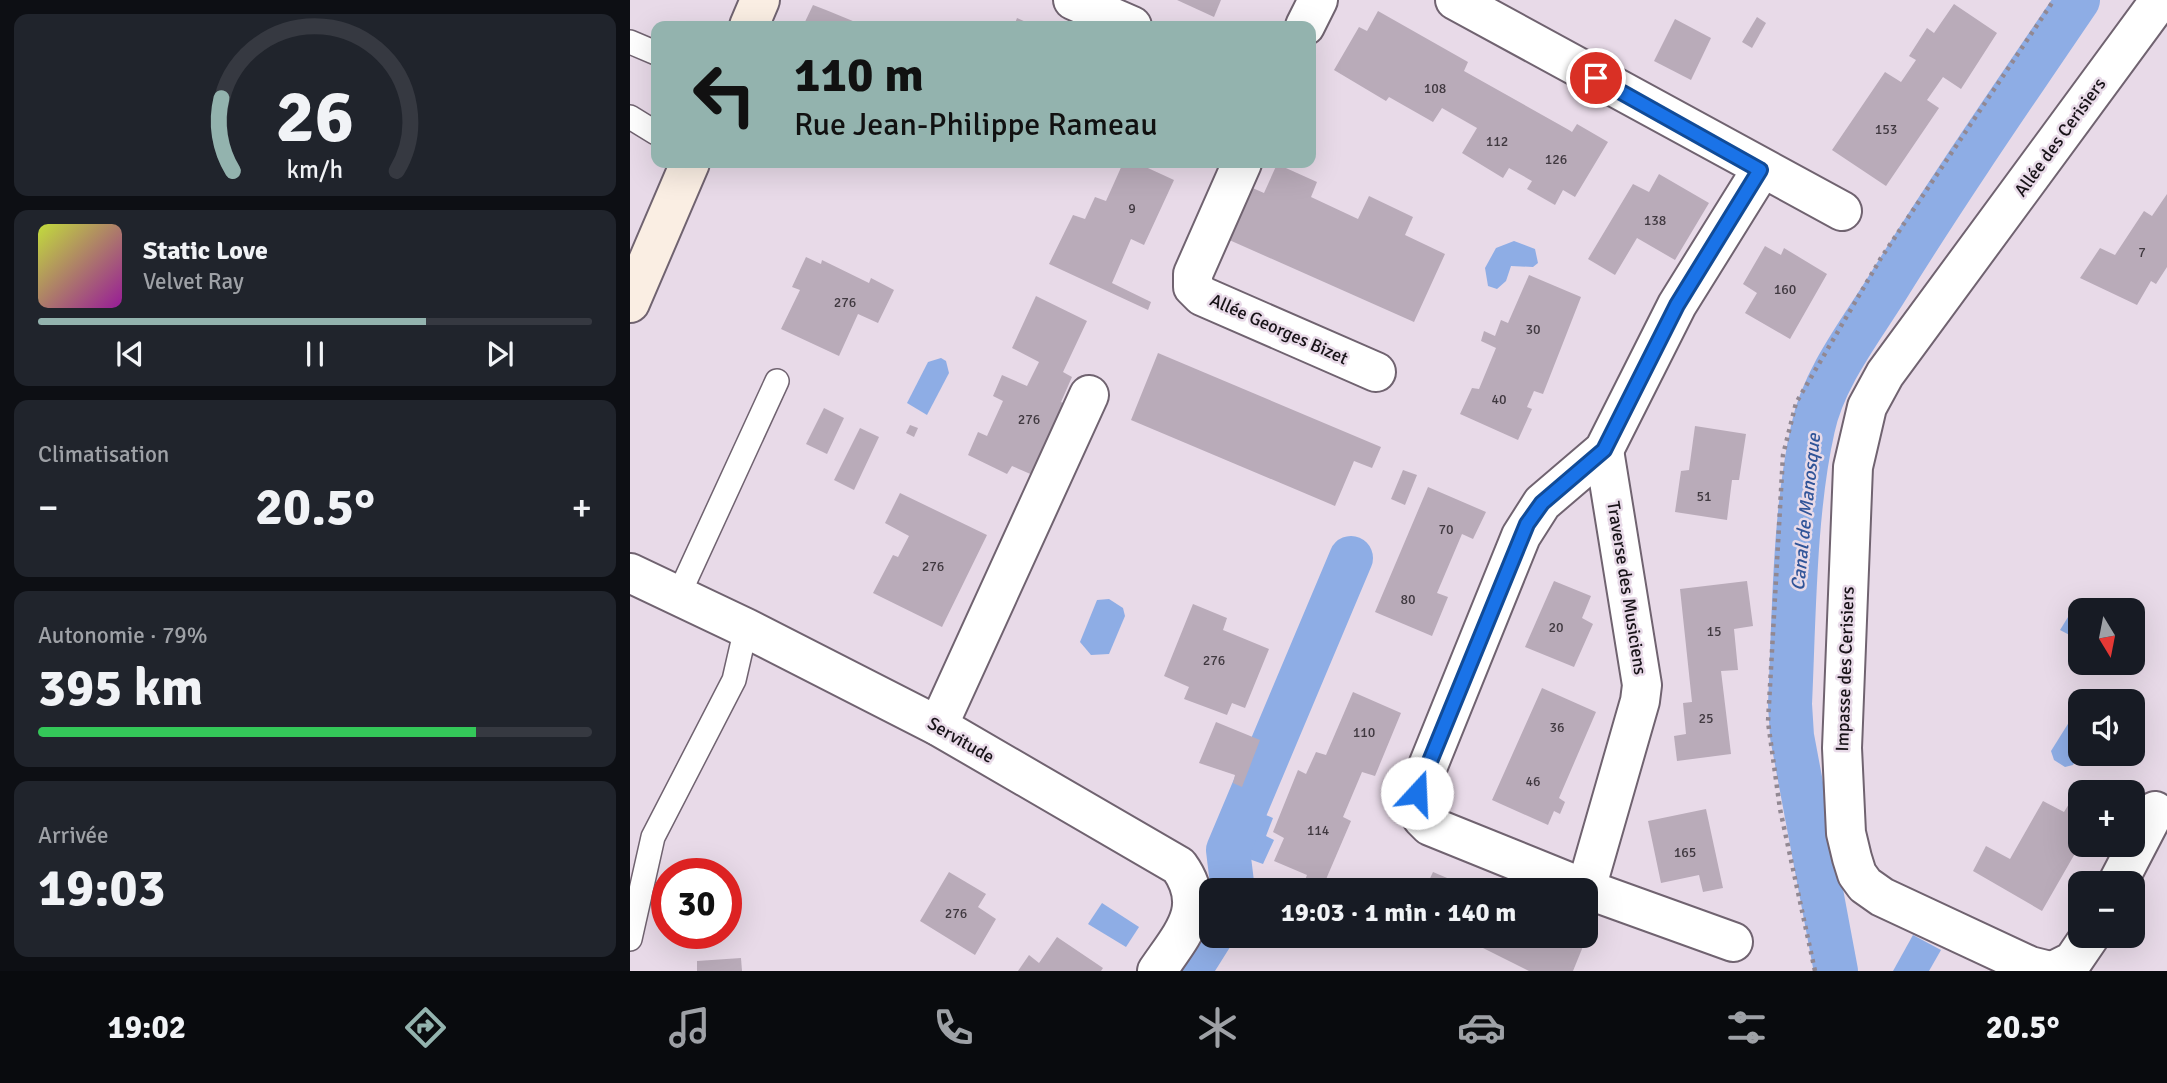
<!DOCTYPE html>
<html lang="fr">
<meta charset="utf-8">
<style>
body{margin:0;font-family:Signika,sans-serif;background:#20242c;color:#f1f3f6;height:100vh;display:flex;flex-direction:column;font-size:26px;white-space:nowrap}
*{box-sizing:border-box;margin:0}
p{font-size:23px;color:#9ea1a6}
.icon{flex:none;width:38px;height:38px;fill:none;stroke:currentColor;stroke-width:2;stroke-linecap:round;stroke-linejoin:round}
.map{position:relative;flex:1;overflow:hidden}
.side{display:flex;flex-direction:column;gap:14px;padding:14px;background:#0d0f14;width:630px}
.side>*{flex:none}
.top-card{position:absolute;left:21px;top:21px;width:665px;height:147px;border-radius:14px;box-shadow:0 7px 28px #0002;background:#93b3ae;color:#111;overflow:hidden}
.needle{width:46px;rotate:170deg}
.fabs{position:absolute;left:1438px;top:598px;display:grid;gap:14px}
.fabs a{display:grid;place-items:center;width:77px;height:77px;border-radius:14px;background:#171b24;box-shadow:0 7px 28px #0002;font-size:35px}
.speed{position:absolute;left:21px;top:858px;display:flex;gap:14px;font-size:35px;font-weight:700;text-align:center}
.speed>*{display:grid;place-content:center;width:91px;height:91px;border-radius:50%;background:#171b24;box-shadow:0 7px 28px #0002;line-height:1}
.speed .limit{border:10px solid #d22;background:#fff;color:#111}
.pin{position:absolute;display:grid;place-items:center;width:60px;height:60px;color:#fff;margin:-30px;border:4px solid #fff;border-radius:50%;box-shadow:0 2px 7px #0007}
.me{position:absolute;width:77px;margin:-38px;rotate:20deg;stroke-linejoin:round;filter:drop-shadow(0 0 5px #0008)}
.turn{display:flex;align-items:center;gap:24px;height:147px;padding:0 28px;font-size:32px}
.turn .icon{width:91px;height:91px;stroke-width:2.5}
.turn b{display:block;font-size:49px;line-height:60px}
.big{font-size:52px;font-weight:700;line-height:1.1}
.side .card{flex:1;display:flex;flex-direction:column;justify-content:center;gap:10px;min-width:0;padding:0 24px;border-radius:14px;background:#20242c}
.side .dial{align-items:center;gap:0}
.dial svg{height:182px;overflow:visible;fill:none;stroke:#363941;stroke-width:7;stroke-linecap:round;text-anchor:middle}
.dial text{fill:#f1f3f6;stroke:none}
.song{display:flex;align-items:center;gap:21px}
.cover{width:84px;height:84px;border-radius:10px;background:linear-gradient(135deg,hsl(70 70% 55%),hsl(300 70% 35%))}
.played{height:7px;border-radius:4px;background:linear-gradient(90deg,#93b3ae 70%,#363941 70%)}
.keys{display:flex;justify-content:space-around;direction:ltr}
.heat{display:flex;justify-content:space-between;align-items:center;font-size:38px;direction:ltr}
.charge{height:10px;border-radius:5px;background:linear-gradient(90deg,#34c759 79%,#363941 0)}
.trip{position:absolute;left:569px;top:878px;width:399px;height:70px;border-radius:14px;background:#171b24;box-shadow:0 7px 28px #0002;font-weight:700;line-height:70px;text-align:center}
.tab-bar{display:flex;height:112px;justify-content:space-around;align-items:center;background:#090b0e;color:#9ea1a6}
.tab-bar .icon{width:49px;height:49px}
.tab-bar .active{color:#93b3ae}
.tab-bar b{font-size:32px;color:#f1f3f6}
main{display:flex;flex:1;min-height:0}
.map>svg:first-child{display:block}
</style>
<main>
<section class="side">
<div class="card dial"><svg viewBox="0 0 100 80">
<path d="M14 69A42 42 0 1 1 86 69"/>
<path d="M14 69A42 42 0 0 1 9 37" stroke="#93b3ae"/>
<text x="50" y="56" font-size="32" font-weight="700">26</text>
<text x="50" y="72" font-size="11">km/h</text>
</svg></div>
<div class="card">
<div class="song"><i class="cover"></i><div><b>Static Love</b><p>Velvet Ray</p></div></div>
<div class="played"></div>
<div class="keys"><svg class="icon" aria-label="previous" viewBox="0 0 24 24"><path d="M18 5L8 12l10 7zM5 5v14"/></svg><svg class="icon" aria-label="pause" viewBox="0 0 24 24"><path d="M8 5v14M16 5v14"/></svg><svg class="icon" aria-label="next" viewBox="0 0 24 24"><path d="M6 5l10 7-10 7zM19 5v14"/></svg></div>
</div>
<div class="card"><p>Climatisation</p>
<div class="heat"><a>−</a><b class="big">20.5°</b><a>+</a></div>
</div>
<div class="card"><p>Autonomie · 79%</p><b class="big">395 km</b><div class="charge"></div></div>
<div class="card"><p>Arrivée</p><b class="big">19:03</b></div>
</section>
<div class="map">
<svg width="1537" height="971" viewBox="0 0 1537 971">
<rect width="100%" height="100%" fill="#e8dae8"/>
<g fill="#8eade5">
<path d="M 884,241 L 905,249 L 908,263 L 903,267 L 881,266 L 876,281 L 867,289 L 858,286 L 855,268 L 866,248 Z"/>
<path d="M 311,358 L 316,361 L 319,373 L 297,415 L 277,403 L 298,362 Z"/>
<path d="M 479,599 L 493,608 L 495,616 L 479,654 L 461,655 L 450,642 L 467,600 Z"/>
<path d="M 1443,609 L 1451,613 L 1451,641 L 1430,630 Z"/>
<path d="M 1451,703 L 1451,751 L 1443,765 L 1435,767 L 1424,760 L 1421,751 Z"/>
<path d="M 626,811 L 643,818 L 636,836 L 644,840 L 633,864 L 608,855 Z"/>
<path d="M 472,903 L 509,927 L 496,947 L 458,924 Z"/>
<path d="M 1283,935 L 1311,950 L 1299,971 L 1263,971 Z"/>
</g>
<g fill="none" stroke-linecap="round" stroke-linejoin="round">
<g stroke="#8eade5" stroke-width="44">
<path d="M 603,891 L 598,850 L 721,558"/>
<path d="M 559,971 L 581,936"/>
<path d="M 1206,971 L 1162,736 L 1160,704 C 1164,618 1164,512 1183,428 C 1193,380 1228,334 1254,293 C 1316,193 1382,97 1448,0"/>
</g>
</g>
<g fill="#b9abb9">
<path d="M 547,0 L 591,0 L 584,17 Z"/>
<path d="M 1324,4 L 1367,33 L 1331,89 L 1313,77 L 1297,100 L 1309,108 L 1256,186 L 1202,150 L 1255,72 L 1271,82 L 1286,60 L 1279,56 L 1297,28 L 1304,33 Z"/>
<path d="M 183,5 L 196,10 L 235,26 L 173,26 Z"/>
<path d="M 748,11 L 838,62 L 834,71 L 939,130 L 942,132 L 947,124 L 978,142 L 945,197 L 933,190 L 925,205 L 897,189 L 902,181 L 879,168 L 873,178 L 832,153 L 847,128 L 812,108 L 803,122 L 759,97 L 756,101 L 704,70 L 729,27 L 737,31 Z"/>
<path d="M 1127,17 L 1136,23 L 1122,48 L 1112,42 Z"/>
<path d="M 387,18 L 405,26 L 384,26 Z"/>
<path d="M 1045,19 L 1081,38 L 1061,80 L 1024,61 Z"/>
<path d="M 493,163 L 507,163 L 544,180 L 514,245 L 501,239 L 482,283 L 521,302 L 518,310 L 419,264 L 443,215 L 455,219 L 465,197 L 476,201 Z"/>
<path d="M 647,164 L 687,182 L 681,197 L 728,219 L 739,196 L 783,217 L 775,235 L 815,254 L 784,322 L 588,235 L 611,183 L 634,193 Z"/>
<path d="M 1029,174 L 1079,203 L 1045,260 L 1007,238 L 985,275 L 958,259 L 1003,184 L 1019,192 Z"/>
<path d="M 1537,194 L 1537,267 L 1526,284 L 1521,281 L 1507,305 L 1450,278 L 1470,248 L 1485,255 L 1514,211 L 1522,216 Z"/>
<path d="M 1135,246 L 1151,255 L 1154,248 L 1197,274 L 1160,339 L 1115,313 L 1127,293 L 1113,284 Z"/>
<path d="M 176,257 L 191,264 L 192,260 L 239,283 L 241,278 L 264,290 L 248,323 L 228,314 L 209,356 L 151,329 L 170,290 L 162,287 Z"/>
<path d="M 899,275 L 951,297 L 913,394 L 904,391 L 897,407 L 902,409 L 888,440 L 830,414 L 842,388 L 849,389 L 866,348 L 851,341 L 854,331 L 865,336 L 871,320 L 878,323 Z"/>
<path d="M 406,296 L 457,321 L 433,372 L 442,377 L 431,402 L 439,406 L 405,476 L 382,466 L 377,474 L 338,455 L 348,432 L 357,436 L 373,401 L 363,396 L 372,375 L 397,386 L 409,362 L 382,348 Z"/>
<path d="M 528,353 L 751,447 L 742,468 L 724,461 L 705,506 L 501,420 Z"/>
<path d="M 194,408 L 214,418 L 197,454 L 176,444 Z"/>
<path d="M 280,425 L 288,428 L 284,437 L 276,433 Z"/>
<path d="M 1065,426 L 1116,434 L 1109,480 L 1102,480 L 1097,520 L 1045,512 L 1051,471 L 1059,470 Z"/>
<path d="M 230,428 L 249,437 L 224,490 L 204,480 Z"/>
<path d="M 773,470 L 787,475 L 775,505 L 761,499 Z"/>
<path d="M 798,487 L 856,512 L 843,539 L 832,534 L 807,593 L 818,597 L 802,636 L 745,612 Z"/>
<path d="M 270,493 L 357,535 L 312,627 L 243,593 L 263,555 L 268,557 L 279,536 L 255,523 Z"/>
<path d="M 924,581 L 961,596 L 952,618 L 963,624 L 944,667 L 895,647 Z"/>
<path d="M 1117,581 L 1123,626 L 1104,629 L 1108,670 L 1091,671 L 1101,754 L 1047,761 L 1044,736 L 1056,734 L 1053,703 L 1062,702 L 1050,589 Z"/>
<path d="M 563,604 L 597,618 L 593,630 L 639,649 L 615,708 L 602,703 L 597,715 L 554,699 L 559,687 L 534,676 Z"/>
<path d="M 912,688 L 966,712 L 929,798 L 935,802 L 930,814 L 924,811 L 918,825 L 862,800 Z"/>
<path d="M 723,692 L 771,713 L 745,776 L 732,772 L 713,817 L 721,821 L 691,891 L 674,883 L 677,875 L 644,861 L 654,838 L 643,832 L 668,770 L 676,774 L 686,752 L 696,755 Z"/>
<path d="M 586,722 L 630,740 L 612,787 L 603,783 L 605,775 L 569,763 Z"/>
<path d="M 1450,786 L 1461,793 L 1451,793 L 1451,843 L 1412,911 L 1343,871 L 1356,846 L 1380,859 L 1413,801 L 1434,812 Z"/>
<path d="M 1076,809 L 1093,888 L 1073,892 L 1069,875 L 1031,883 L 1018,821 Z"/>
<path d="M 1465,845 L 1484,845 L 1479,853 Z"/>
<path d="M 45,864 L 62,873 L 40,873 Z"/>
<path d="M 319,872 L 356,894 L 348,907 L 366,919 L 345,955 L 290,921 Z"/>
<path d="M 803,872 L 836,886 L 834,891 L 794,891 Z"/>
<path d="M 829,936 L 875,936 L 898,945 L 901,936 L 936,936 L 954,944 L 943,971 L 899,971 Z"/>
<path d="M 427,937 L 473,968 L 471,971 L 388,971 L 399,955 L 409,963 Z"/>
<path d="M 111,958 L 112,971 L 67,971 L 67,961 Z"/>
</g>
<g fill="none" stroke-linecap="round" stroke-linejoin="round">
<g stroke="#706370" stroke-width="26">
<g id="lane">
<path d="M 0,42 L 26,53"/>
<path d="M 0,117 L 26,133"/>
<path d="M 49,594 L 147,381"/>
<path d="M 0,939 L 23,837 L 104,680 L 116,628"/>
</g>
</g>
<g stroke="#706370" stroke-width="42">
<g id="street">
<path d="M 443,0 L 502,26"/>
<path d="M 825,0 L 1212,211"/>
<path d="M 675,26 L 688,0"/>
<path d="M 612,163 L 563,274 L 563,287 L 572,296 L 746,372"/>
<path d="M 0,573 L 116,628 L 308,726 L 549,866 C 579,908 552,934 527,971"/>
<path d="M 308,726 L 459,395"/>
<path d="M 1487,884 L 1525,811"/>
<path d="M 956,889 L 1010,701 L 1012,685 L 974,450"/>
<path d="M 1103,942 L 956,889 L 800,826 L 792,818 L 787,793 L 891,536 L 912,503 L 974,450 L 1047,305 L 1131,170"/>
<path d="M 1420,971 L 1400,966 L 1252,897 L 1235,885 L 1227,874 L 1222,858 L 1216,833 L 1212,748 L 1223,467 L 1237,407 L 1255,374 L 1530,0"/>
<path d="M 1423,971 L 1443,961 L 1460,936"/>
</g>
</g>
<g stroke="#706370" stroke-width="42">
<g id="secondary">
<path d="M 119,26 L 130,0"/>
<path d="M 0,303 L 60,163"/>
</g>
</g>
<path stroke="#928892" stroke-width="4.5" stroke-dasharray="3.5 5" stroke-linecap="butt" d="M 1185,971 L 1150,809 L 1138,722 L 1153,455 L 1166,403 L 1251,258 L 1424,0"/>
<use href="#lane" stroke="#fff" stroke-width="23"/>
<use href="#street" stroke="#fff" stroke-width="38"/>
<use href="#secondary" stroke="#faeee3" stroke-width="38"/>
</g>
<g fill="none" stroke-linecap="round" stroke-linejoin="round">
<g stroke="#114b97" stroke-width="18">
<path id="route" d="M 787,793 L 897,524 L 912,503 L 974,450 L 1047,305 L 1130,170 L 966,78"/>
</g>
<use href="#route" stroke="#1a73e8" stroke-width="12"/>
</g>
<g text-anchor="middle" stroke-width="5" stroke-linejoin="round" paint-order="stroke">
<g font-size="14" fill="#403940">
<text x="805" y="93">108</text>
<text x="1256" y="134">153</text>
<text x="867" y="146">112</text>
<text x="926" y="164">126</text>
<text x="502" y="213">9</text>
<text x="1025" y="225">138</text>
<text x="1512" y="257">7</text>
<text x="1155" y="294">160</text>
<text x="215" y="307">276</text>
<text x="903" y="334">30</text>
<text x="869" y="404">40</text>
<text x="399" y="424">276</text>
<text x="1074" y="501">51</text>
<text x="816" y="534">70</text>
<text x="303" y="571">276</text>
<text x="778" y="604">80</text>
<text x="926" y="632">20</text>
<text x="1084" y="636">15</text>
<text x="584" y="665">276</text>
<text x="1076" y="723">25</text>
<text x="927" y="732">36</text>
<text x="734" y="737">110</text>
<text x="903" y="786">46</text>
<text x="688" y="835">114</text>
<text x="1055" y="857">165</text>
<text x="326" y="918">276</text>
</g>
<g font-size="18" fill="#181318" stroke="#e8dae8">
<text transform="translate(1430 137) rotate(-54)" y="6">Allée des Cerisiers</text>
<text transform="translate(649 329) rotate(24)" y="6">Allée Georges Bizet</text>
<text transform="translate(997 588) rotate(81)" y="6">Traverse des Musiciens</text>
<text transform="translate(1215 669) rotate(-88)" y="6">Impasse des Cerisiers</text>
<text transform="translate(331 740) rotate(30)" y="6">Servitude</text>
</g>
<g font-size="19" font-style="italic" fill="#305498" stroke="#e8dae8">
<text transform="translate(1175 512) rotate(-84)" y="7">Canal de Manosque</text>
</g>
</g>
</svg>
<div class="fabs">
<a><svg class="needle" viewBox="-14 -14 28 28"><path d="M0-13l5 13h-10z" fill="#e53935"/><path d="M0 13l5-13h-10z" fill="#9ea1a6"/></svg></a>
<a><svg class="icon" aria-label="sound" viewBox="0 0 24 24"><path d="M4 9h4l5-4v14l-5-4H4zM17 9q2 3 0 6"/></svg></a>
<a>+</a>
<a>−</a>
</div>
<div class="speed"><div class="limit">30</div></div>
<div class="pin" style="left:966px;top:78px;background:#d93025"><svg class="icon" aria-label="arrive" viewBox="0 0 24 24"><path d="M6 21V4h12l-3 4 3 4H6"/></svg></div>
<svg class="me" style="left:787px;top:793px" viewBox="-20 -20 40 40"><circle r="19" fill="#fff"/><path d="M0-13L10 11 0 6-10 11z" fill="#1a73e8"/></svg>
<div class="trip">19:03 · 1 min · 140 m</div>
<div class="top-card">
<div class="turn"><svg class="icon" aria-label="left" viewBox="0 0 24 24"><path d="M17 20v-9H6M10 6l-5 5 5 5"/></svg><div><b>110 m</b>Rue Jean-Philippe Rameau</div></div>
</div>
</div>
</main>
<nav class="tab-bar">
<b>19:02</b>
<svg class="icon active" aria-label="directions" viewBox="0 0 24 24"><path d="M12 3l9 9-9 9-9-9zM9 14v-3h6M13 9l2 2-2 2"/></svg>
<svg class="icon" aria-label="music" viewBox="0 0 24 24"><path d="M9 18V5l10-2v13"/><circle cx="6" cy="18" r="3"/><circle cx="16" cy="16" r="3"/></svg>
<svg class="icon" aria-label="phone" viewBox="0 0 24 24"><path d="M5 4h4l2 5-3 2q2 4 5 5l2-3 5 2v4C11 20 4 13 5 4z"/></svg>
<svg class="icon" aria-label="climate" viewBox="0 0 24 24"><path d="M12 3v18M4 7l16 10M4 17L20 7"/></svg>
<svg class="icon" aria-label="car" viewBox="0 0 24 24"><path d="M5 17H2v-5l4-1 3-4h7l3 4 3 1v5h-3M9 17h6M6 11h13"/><circle cx="7" cy="17" r="2"/><circle cx="17" cy="17" r="2"/></svg>
<svg class="icon" aria-label="filters" viewBox="0 0 24 24"><path d="M4 7h16M4 17h16"/><circle cx="9" cy="7" r="2"/><circle cx="15" cy="17" r="2"/></svg>
<b>20.5°</b>
</nav>
